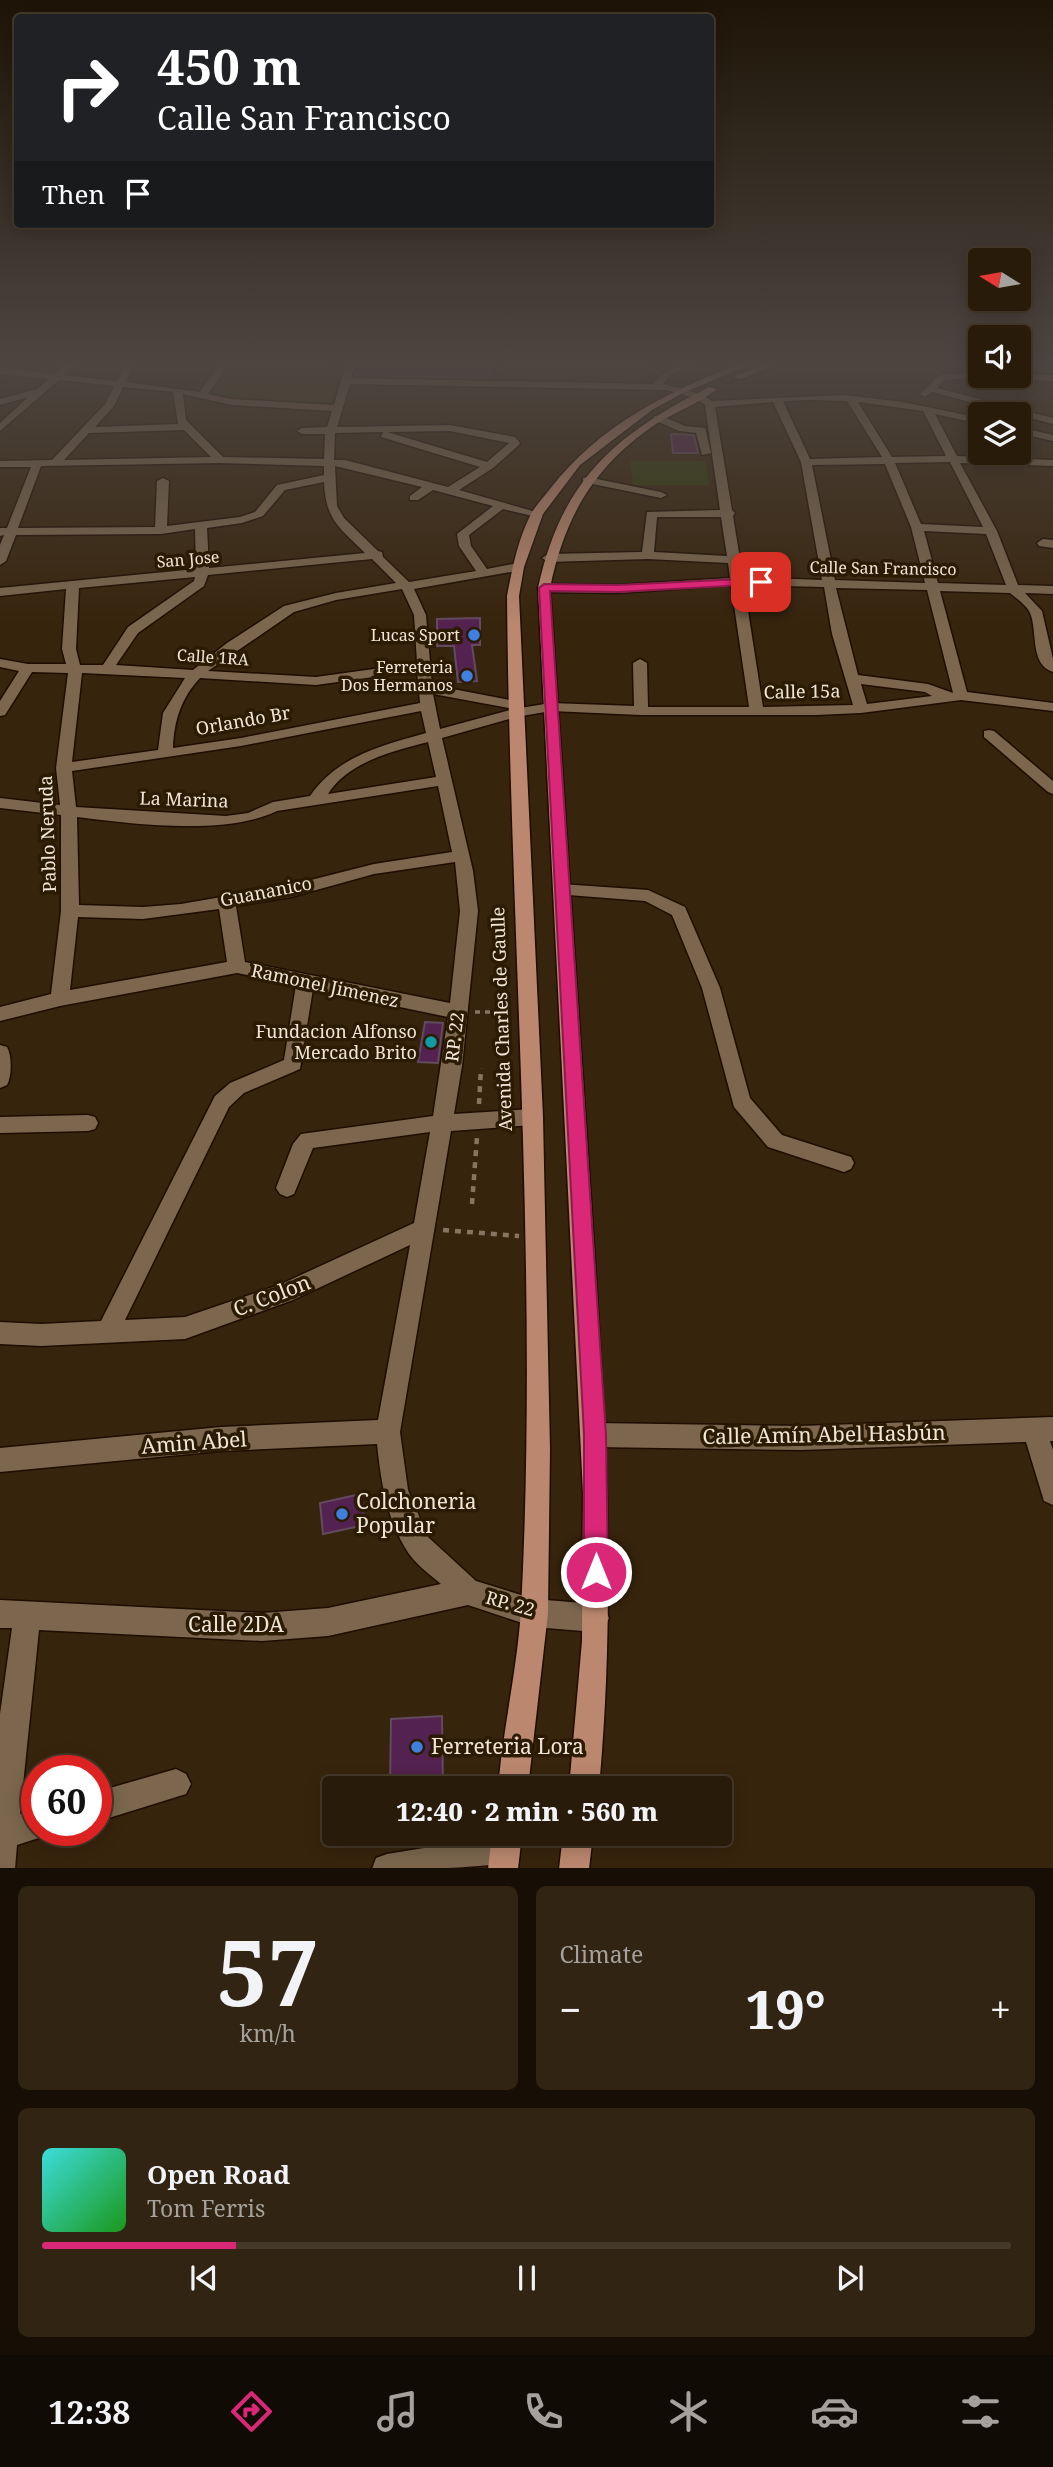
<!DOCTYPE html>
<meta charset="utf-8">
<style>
body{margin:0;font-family:"Noto Serif",serif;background:#312412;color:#f1f3f6;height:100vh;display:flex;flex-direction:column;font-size:26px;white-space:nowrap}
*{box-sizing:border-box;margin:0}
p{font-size:23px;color:#a5a19c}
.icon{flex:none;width:38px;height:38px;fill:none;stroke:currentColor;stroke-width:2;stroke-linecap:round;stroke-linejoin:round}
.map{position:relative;height:1868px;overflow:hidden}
.details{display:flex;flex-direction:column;gap:18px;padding:18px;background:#170f05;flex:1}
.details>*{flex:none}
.top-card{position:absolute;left:14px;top:14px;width:700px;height:214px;border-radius:7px;box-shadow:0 4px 18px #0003,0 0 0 2px #45392a;background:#202124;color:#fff;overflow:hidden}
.needle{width:46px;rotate:281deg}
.tools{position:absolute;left:968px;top:248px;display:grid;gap:14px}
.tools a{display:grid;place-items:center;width:63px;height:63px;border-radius:7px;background:#291b09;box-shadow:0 4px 18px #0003,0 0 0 2px #45392a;font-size:35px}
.speed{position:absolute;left:21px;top:1755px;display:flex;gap:14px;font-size:35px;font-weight:700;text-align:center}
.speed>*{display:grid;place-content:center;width:91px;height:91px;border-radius:50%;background:#291b09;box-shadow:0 4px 18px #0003,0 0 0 2px #45392a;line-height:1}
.speed .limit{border:10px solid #d22;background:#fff;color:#111}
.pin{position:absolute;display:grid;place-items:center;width:60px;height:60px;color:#fff;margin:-30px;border-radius:14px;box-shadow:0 4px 10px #0006}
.me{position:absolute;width:77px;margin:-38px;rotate:0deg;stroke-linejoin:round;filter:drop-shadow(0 0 5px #0008)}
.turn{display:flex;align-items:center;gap:24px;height:147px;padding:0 28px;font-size:32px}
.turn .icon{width:91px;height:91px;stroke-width:2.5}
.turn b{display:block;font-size:49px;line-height:60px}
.then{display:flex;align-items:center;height:66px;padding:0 28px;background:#0003;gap:14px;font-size:26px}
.big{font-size:52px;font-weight:800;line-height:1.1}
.details .tile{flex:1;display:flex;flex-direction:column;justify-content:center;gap:10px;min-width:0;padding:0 24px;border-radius:10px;background:#312412}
.details .dial{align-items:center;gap:0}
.dial b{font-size:91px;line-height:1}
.song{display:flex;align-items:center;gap:21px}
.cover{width:84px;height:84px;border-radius:10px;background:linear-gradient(135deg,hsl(180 70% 55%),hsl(120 70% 35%))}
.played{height:7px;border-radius:4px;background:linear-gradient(90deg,#db2777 20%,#45392a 20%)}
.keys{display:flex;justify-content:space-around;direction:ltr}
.heat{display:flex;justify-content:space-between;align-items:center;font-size:38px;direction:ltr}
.details .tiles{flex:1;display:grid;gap:18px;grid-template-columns:1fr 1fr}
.tile:last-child{grid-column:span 2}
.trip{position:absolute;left:322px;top:1776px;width:410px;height:70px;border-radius:7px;background:#291b09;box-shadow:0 4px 18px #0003,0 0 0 2px #45392a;font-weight:800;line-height:70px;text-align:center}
.tabs{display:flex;height:112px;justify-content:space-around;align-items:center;background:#100b04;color:#a5a19c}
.tabs .icon{width:49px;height:49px}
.tabs .current{color:#db2777}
.tabs b{font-size:32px;color:#f1f3f6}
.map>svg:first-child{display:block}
</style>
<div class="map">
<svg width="1053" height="1869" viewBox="0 0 1053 1869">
<rect width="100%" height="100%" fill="#37240c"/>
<g fill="#303909">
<path d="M 232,364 L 322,364 C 341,375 335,386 331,406 L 227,400 L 212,393 Z"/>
<path d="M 503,364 L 646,364 L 647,381 L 513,378 Z"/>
<path d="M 630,461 L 705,461 L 709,485 L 633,485 Z"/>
</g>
<g fill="#542250" stroke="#624a5f" stroke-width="2">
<path d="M 361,364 L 492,364 L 488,378 L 355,375 Z"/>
<path d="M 671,434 L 694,435 L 698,453 L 673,453 Z"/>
<path d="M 480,618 L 480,645 L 472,645 L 477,681 L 458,682 L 454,646 L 437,646 L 437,619 Z"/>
<path d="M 425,1022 L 443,1023 L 438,1063 L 418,1062 Z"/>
<path d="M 361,1494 L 365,1525 L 323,1534 L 320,1503 Z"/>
<path d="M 442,1716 L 443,1788 L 390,1788 L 391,1719 Z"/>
</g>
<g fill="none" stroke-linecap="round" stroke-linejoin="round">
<g stroke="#1e0d00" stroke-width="3">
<g id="minor">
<path d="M 65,364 L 75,364 L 64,375 L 117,381 L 125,364 L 135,364 L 126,382 L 200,392 L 220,364 L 229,364 L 208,394 L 232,399 L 334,405 L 346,364 L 356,364 L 351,378 L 653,384 C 665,370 675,364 694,364 L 671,375 L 663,384 L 701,394 L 712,401 L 844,395 L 903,402 L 980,418 L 980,424 L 935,414 L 957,456 L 1053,460 L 1053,466 L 960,463 L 997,531 L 1018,585 L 1053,586 L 1053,594 L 1025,593 L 1042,611 L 1053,659 L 1053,672 C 1029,664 1038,631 1030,613 C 1027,606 1016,598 1010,593 L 940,591 L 967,692 L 1053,703 L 1053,711 L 961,700 L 861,713 L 816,715 L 641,715 L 551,711 L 516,717 L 442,738 L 473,871 L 478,911 L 462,1066 L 454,1114 L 533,1109 L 540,1111 L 543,1117 L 540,1123 L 533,1125 L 451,1131 L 400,1432 L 408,1490 L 428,1537 L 476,1581 L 534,1599 L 595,1604 L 605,1608 L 609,1618 L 605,1628 L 595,1632 L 534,1627 L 468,1605 L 328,1636 L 262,1641 L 39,1630 L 20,1814 L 37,1809 L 37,1830 L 49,1830 L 48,1835 L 17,1845 L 15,1869 L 0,1869 L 0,1714 L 12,1628 L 0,1628 L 0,1600 L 262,1613 L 328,1608 L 441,1584 C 430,1575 417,1565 409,1554 C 387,1521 381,1483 377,1444 L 221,1451 L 0,1472 L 0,1448 L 221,1427 L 378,1420 L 410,1245 L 293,1300 L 185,1339 L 41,1346 L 0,1344 L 0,1322 L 41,1324 L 101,1321 L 215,1096 L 230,1083 L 284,1060 L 296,985 L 237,973 L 60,1006 L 0,1021 L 0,1007 L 51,994 L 61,911 L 61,815 L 0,808 L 0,798 L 60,805 L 56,768 L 68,673 L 32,672 L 5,715 L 0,716 L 0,701 L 19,671 L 0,667 L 0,659 L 28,664 L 66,664 L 62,649 L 66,589 L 0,596 L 0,588 L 196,569 L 195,529 L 161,534 L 16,535 L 6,561 L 0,565 L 0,545 L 4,535 L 0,536 L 0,528 L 7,528 L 31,467 L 0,467 L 0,461 L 52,460 L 106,403 L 114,386 L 59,380 L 0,431 L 0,423 L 28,397 L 0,405 L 0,399 L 37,389 L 49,379 L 0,374 L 0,368 L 54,374 ZM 350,384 L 667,390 L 695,398 L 705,405 L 720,510 L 647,512 L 642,552 L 548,554 L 542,558 L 548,562 L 648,559 L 728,563 L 730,578 L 618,585 L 544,584 L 538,588 L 544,592 L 618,593 L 731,585 L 749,707 L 648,707 L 647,663 L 640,659 L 633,663 L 634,706 L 551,703 L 520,708 L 520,702 L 432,685 L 426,615 L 414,589 L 522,570 L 524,567 L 518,563 L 487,569 L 471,546 L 469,535 L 503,509 L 537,517 L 543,514 L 459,490 L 493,468 L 519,445 L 520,443 L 515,437 L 450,425 L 337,427 ZM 123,387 L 173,392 L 178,424 L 95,427 L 114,406 ZM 183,394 L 232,405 L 332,411 L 327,427 L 302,428 L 297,431 L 302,434 L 325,434 L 324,459 L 223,457 L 186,420 ZM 810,400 L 847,401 L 882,457 L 810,459 L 783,401 ZM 773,402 L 801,462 L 822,580 L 743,577 L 733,516 L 735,513 L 732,510 L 715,407 ZM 858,402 L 923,411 L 946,456 L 892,457 ZM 184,430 L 211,457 L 64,460 L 89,433 ZM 450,431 L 509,443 L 487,462 L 387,432 ZM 383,432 L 381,437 L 480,467 L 448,487 L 345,460 L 334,460 L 335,433 ZM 950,462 L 983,527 L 921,524 L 895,463 ZM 220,463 L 324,466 L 324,475 L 277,485 L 255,512 L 240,517 L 167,526 L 169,481 L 163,478 L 157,481 L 155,527 L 18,528 L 41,466 ZM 885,464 L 911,527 L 925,583 L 835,580 L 812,465 ZM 335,466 L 422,487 L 410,496 L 410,500 L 418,500 L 433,490 L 493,506 L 457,534 L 459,546 L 476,571 L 409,582 L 383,557 L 382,552 L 378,551 L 344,518 L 337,506 ZM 324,482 C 326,521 339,527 365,553 L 209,568 L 207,528 L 242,523 L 263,516 L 285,490 ZM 657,517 L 721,517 L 727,556 L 654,552 ZM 924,531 L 986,534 L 1006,585 L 938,583 ZM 372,559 L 396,583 L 336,593 L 284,606 L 227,643 L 193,670 L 116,665 L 138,633 L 204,586 L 208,575 ZM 195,577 L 194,581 L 128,627 L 103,665 L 80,665 L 76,649 L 79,588 ZM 744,585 L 824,587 L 832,634 L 853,705 L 763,707 ZM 836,588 L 927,590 L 953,693 L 928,684 L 858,675 ZM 402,589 L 414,615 L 417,663 L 316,677 L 208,671 L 294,612 L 336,600 ZM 417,671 L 420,703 L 241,738 L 173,748 C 174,721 181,698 200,678 L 316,685 ZM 82,673 L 185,678 L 163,713 L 158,750 L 72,762 ZM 861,684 L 925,692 L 932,696 L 867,704 ZM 433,694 L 514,709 L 440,729 ZM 421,711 L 426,733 C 380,746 338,756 310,796 L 273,802 L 248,813 L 226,816 L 76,807 L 72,771 L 241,746 ZM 428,742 L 436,777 L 328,794 C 348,762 393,751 428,742 ZM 438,786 L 452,852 L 374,864 L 291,885 L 181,904 L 143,907 L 79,905 L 77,817 C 133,824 226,836 277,811 ZM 455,862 L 460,911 L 450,1003 L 245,962 L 236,906 L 291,897 L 374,874 ZM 219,909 L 227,962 L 70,990 L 78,917 L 143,919 ZM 313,989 L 448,1017 L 433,1116 L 301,1134 L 293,1144 L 276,1188 L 280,1194 L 287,1197 L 294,1194 L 313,1148 L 430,1132 L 414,1223 L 279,1285 L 185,1317 L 125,1320 L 229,1107 L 244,1093 L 300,1069 Z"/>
<path d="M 980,372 L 980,376 L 983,377 L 945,380 L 937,388 L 1053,418 L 1053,424 L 932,392 L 925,397 L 920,394 L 939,375 Z"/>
<path d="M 1018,374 L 1053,375 L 1053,381 L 1006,379 L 1001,376 L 1018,376 Z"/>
<path d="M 654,416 L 662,416 L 685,426 L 705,428 L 711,453 L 702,455 L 696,433 L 679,431 L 654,420 Z"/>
<path d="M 1018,427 L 1053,435 L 1053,441 L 1018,433 Z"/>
<path d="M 587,477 L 661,492 L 667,495 L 661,498 L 583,482 L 583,478 Z"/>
<path d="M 1043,539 L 1053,540 L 1053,548 L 1039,546 L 1037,543 Z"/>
<path d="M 989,730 L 994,731 L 1053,781 L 1053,794 L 1048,792 L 984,737 L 984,731 Z"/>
<path d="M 561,884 L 648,890 L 685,907 L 720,988 L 750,1098 L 782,1135 L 851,1157 L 854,1163 L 851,1169 L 844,1172 L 768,1147 L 734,1107 L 702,988 L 672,915 L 645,901 L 555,894 L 553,890 L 555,886 Z"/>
<path d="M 0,1045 L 7,1047 C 12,1056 12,1076 7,1085 L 0,1088 Z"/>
<path d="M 88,1115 L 95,1117 L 98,1123 L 95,1129 L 88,1131 L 0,1133 L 0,1117 Z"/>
<path d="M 1053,1417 L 1053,1441 L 1050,1441 L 1053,1450 L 1053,1505 L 1044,1501 L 1026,1442 L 801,1450 L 595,1447 L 586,1444 L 583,1435 L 586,1426 L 595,1423 L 801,1426 Z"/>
<path d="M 176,1769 L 186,1774 L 191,1784 L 186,1794 L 96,1822 L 96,1792 Z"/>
<path d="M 504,1835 L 515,1839 L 519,1850 L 515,1861 C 476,1869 414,1869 372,1869 L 376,1858 L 387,1854 Z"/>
</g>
</g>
<g stroke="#1e0d00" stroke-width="3">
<g id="major">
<path d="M 739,364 L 752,364 L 683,393 L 652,410 L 580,465 L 543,514 L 524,567 L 519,596 L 543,1117 L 550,1449 L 548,1613 L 528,1788 L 498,1788 C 503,1729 517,1670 521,1610 C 539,1272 510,934 507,596 C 512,569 518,539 531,514 C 536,505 544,497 550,489 C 600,425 665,393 739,364 Z"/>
<path d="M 764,364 L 778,364 L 741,379 L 733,377 Z"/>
<path d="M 709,387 L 717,389 C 700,403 675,412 656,424 C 594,466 565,516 550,588 C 563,787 577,986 590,1185 C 603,1389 618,1583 599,1788 L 569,1788 L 582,1641 L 583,1493 L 538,588 C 561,481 614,435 709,387 Z"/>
<path d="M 492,1834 L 522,1834 L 518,1869 L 488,1869 Z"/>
<path d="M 563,1834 L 593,1834 L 589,1869 L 559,1869 Z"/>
</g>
</g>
<path stroke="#857561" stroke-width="3.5" stroke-dasharray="5 5" stroke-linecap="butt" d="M 475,1012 L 509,1012"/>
<g stroke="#857561" stroke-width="4.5" stroke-dasharray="6 6" stroke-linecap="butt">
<path d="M 479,1104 L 481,1068"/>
<path d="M 472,1204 L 477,1137"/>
<path d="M 443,1230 L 519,1236"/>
</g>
<use href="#minor" fill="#7c674e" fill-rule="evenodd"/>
<use href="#major" fill="#bb876e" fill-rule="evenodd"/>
</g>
<linearGradient id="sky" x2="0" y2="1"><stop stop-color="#1e1407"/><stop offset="0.58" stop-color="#4d4540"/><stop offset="1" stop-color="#4d4540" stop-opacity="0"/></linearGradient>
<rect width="1053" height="626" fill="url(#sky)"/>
<path fill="#db2777" stroke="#8e194d" stroke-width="2" d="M 761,578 L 765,579 L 765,584 L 618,592 L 550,591 L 606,1435 L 608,1572 L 604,1580 L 596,1584 L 587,1580 L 584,1572 L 584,1435 L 539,588 L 544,584 L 618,585 Z"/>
<g fill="#3f7fe0" stroke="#2c1b03" stroke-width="2.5">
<circle cx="474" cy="635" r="7"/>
<circle cx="467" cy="676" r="7"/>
<circle cx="342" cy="1514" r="7"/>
<circle cx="417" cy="1747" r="7"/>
</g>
<circle fill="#0f9aa8" stroke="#2c1b03" stroke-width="2.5" cx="431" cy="1042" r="7"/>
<g text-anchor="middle" stroke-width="7" stroke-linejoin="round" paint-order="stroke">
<g font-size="16" fill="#f1e5d7" stroke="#2c1b03">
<text transform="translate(188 559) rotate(-5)" y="6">San Jose</text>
<text transform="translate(883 568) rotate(1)" y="6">Calle San Francisco</text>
<text transform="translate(213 657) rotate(4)" y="6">Calle 1RA</text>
</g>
<g font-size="16" fill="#f1e5d7" stroke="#2c1b03" text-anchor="end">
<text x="460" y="641">Lucas Sport</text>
<text x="453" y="673">Ferreteria<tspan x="453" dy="18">Dos Hermanos</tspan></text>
</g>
<g font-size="18" fill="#f1e5d7" stroke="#2c1b03">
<text transform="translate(802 692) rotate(-1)" y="6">Calle 15a</text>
<text transform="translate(243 721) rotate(-10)" y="6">Orlando Br</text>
<text transform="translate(184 800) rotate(2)" y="6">La Marina</text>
<text transform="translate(48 834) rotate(-92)" y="6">Pablo Neruda</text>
<text transform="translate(266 892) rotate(-11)" y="6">Guananico</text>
<text transform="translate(325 986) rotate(12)" y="6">Ramonel Jimenez</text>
<text transform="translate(502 1019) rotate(-92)" y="6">Avenida Charles de Gaulle</text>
<text transform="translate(455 1037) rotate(-83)" y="6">RP. 22</text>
<text transform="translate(510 1604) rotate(16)" y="6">RP. 22</text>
</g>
<g font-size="18" fill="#f1e5d7" stroke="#2c1b03" text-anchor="end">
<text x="417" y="1038">Fundacion Alfonso<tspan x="417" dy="21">Mercado Brito</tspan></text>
</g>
<g font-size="21" fill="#f1e5d7" stroke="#2c1b03">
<text transform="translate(272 1296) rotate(-21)" y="7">C. Colon</text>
<text transform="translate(824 1435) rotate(-1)" y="7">Calle Amín Abel Hasbún</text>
<text transform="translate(194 1443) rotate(-4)" y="7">Amin Abel</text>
<text x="236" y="1632">Calle 2DA</text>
</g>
<g font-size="21" fill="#f1e5d7" stroke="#2c1b03" text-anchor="start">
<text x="356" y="1509">Colchoneria<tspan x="356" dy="24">Popular</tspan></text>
<text x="431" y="1754">Ferreteria Lora</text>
</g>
</g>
</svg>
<div class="tools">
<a><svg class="needle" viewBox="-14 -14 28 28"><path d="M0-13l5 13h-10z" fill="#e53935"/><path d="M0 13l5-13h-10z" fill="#a5a19c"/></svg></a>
<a><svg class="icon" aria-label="sound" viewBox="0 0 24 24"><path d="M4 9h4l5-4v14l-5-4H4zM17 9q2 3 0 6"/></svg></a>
<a><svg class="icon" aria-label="layers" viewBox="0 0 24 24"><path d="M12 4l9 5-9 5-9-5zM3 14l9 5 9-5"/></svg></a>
</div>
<div class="speed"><div class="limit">60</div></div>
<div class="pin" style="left:761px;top:582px;background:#d93025"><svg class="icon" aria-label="arrive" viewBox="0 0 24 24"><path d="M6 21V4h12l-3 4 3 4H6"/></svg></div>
<svg class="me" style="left:596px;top:1572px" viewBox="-20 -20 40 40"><circle r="17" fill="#db2777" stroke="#fff" stroke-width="3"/><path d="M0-11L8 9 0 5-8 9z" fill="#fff"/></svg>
<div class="trip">12:40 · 2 min · 560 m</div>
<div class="top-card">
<div class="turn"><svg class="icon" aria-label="right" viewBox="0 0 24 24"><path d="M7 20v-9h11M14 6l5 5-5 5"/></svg><div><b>450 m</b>Calle San Francisco</div></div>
<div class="then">Then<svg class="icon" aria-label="arrive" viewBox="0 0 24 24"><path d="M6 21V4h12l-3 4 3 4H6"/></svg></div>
</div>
</div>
<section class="details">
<div class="tiles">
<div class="tile dial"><b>57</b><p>km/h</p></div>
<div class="tile"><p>Climate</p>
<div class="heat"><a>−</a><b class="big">19°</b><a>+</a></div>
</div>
<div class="tile">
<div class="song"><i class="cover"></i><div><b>Open Road</b><p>Tom Ferris</p></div></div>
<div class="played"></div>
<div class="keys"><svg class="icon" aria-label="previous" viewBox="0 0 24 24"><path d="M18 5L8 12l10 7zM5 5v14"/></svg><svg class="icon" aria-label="pause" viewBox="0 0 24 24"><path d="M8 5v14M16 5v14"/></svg><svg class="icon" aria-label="next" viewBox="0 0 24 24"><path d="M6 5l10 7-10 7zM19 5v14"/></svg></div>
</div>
</div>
</section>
<nav class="tabs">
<b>12:38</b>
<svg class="icon current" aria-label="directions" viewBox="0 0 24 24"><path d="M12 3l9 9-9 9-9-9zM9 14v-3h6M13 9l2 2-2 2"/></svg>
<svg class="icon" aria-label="music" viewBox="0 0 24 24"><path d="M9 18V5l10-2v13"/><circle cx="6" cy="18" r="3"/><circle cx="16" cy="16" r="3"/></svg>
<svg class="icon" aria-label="phone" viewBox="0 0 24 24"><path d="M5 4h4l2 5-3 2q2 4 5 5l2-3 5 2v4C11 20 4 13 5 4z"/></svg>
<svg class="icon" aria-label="climate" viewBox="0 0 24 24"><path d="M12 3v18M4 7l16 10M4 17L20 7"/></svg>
<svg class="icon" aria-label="car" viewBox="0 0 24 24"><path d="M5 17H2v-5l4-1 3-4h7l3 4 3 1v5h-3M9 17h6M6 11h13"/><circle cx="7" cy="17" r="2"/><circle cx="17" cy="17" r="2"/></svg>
<svg class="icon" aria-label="filters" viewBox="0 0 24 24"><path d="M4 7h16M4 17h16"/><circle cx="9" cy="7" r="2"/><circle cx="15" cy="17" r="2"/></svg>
</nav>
